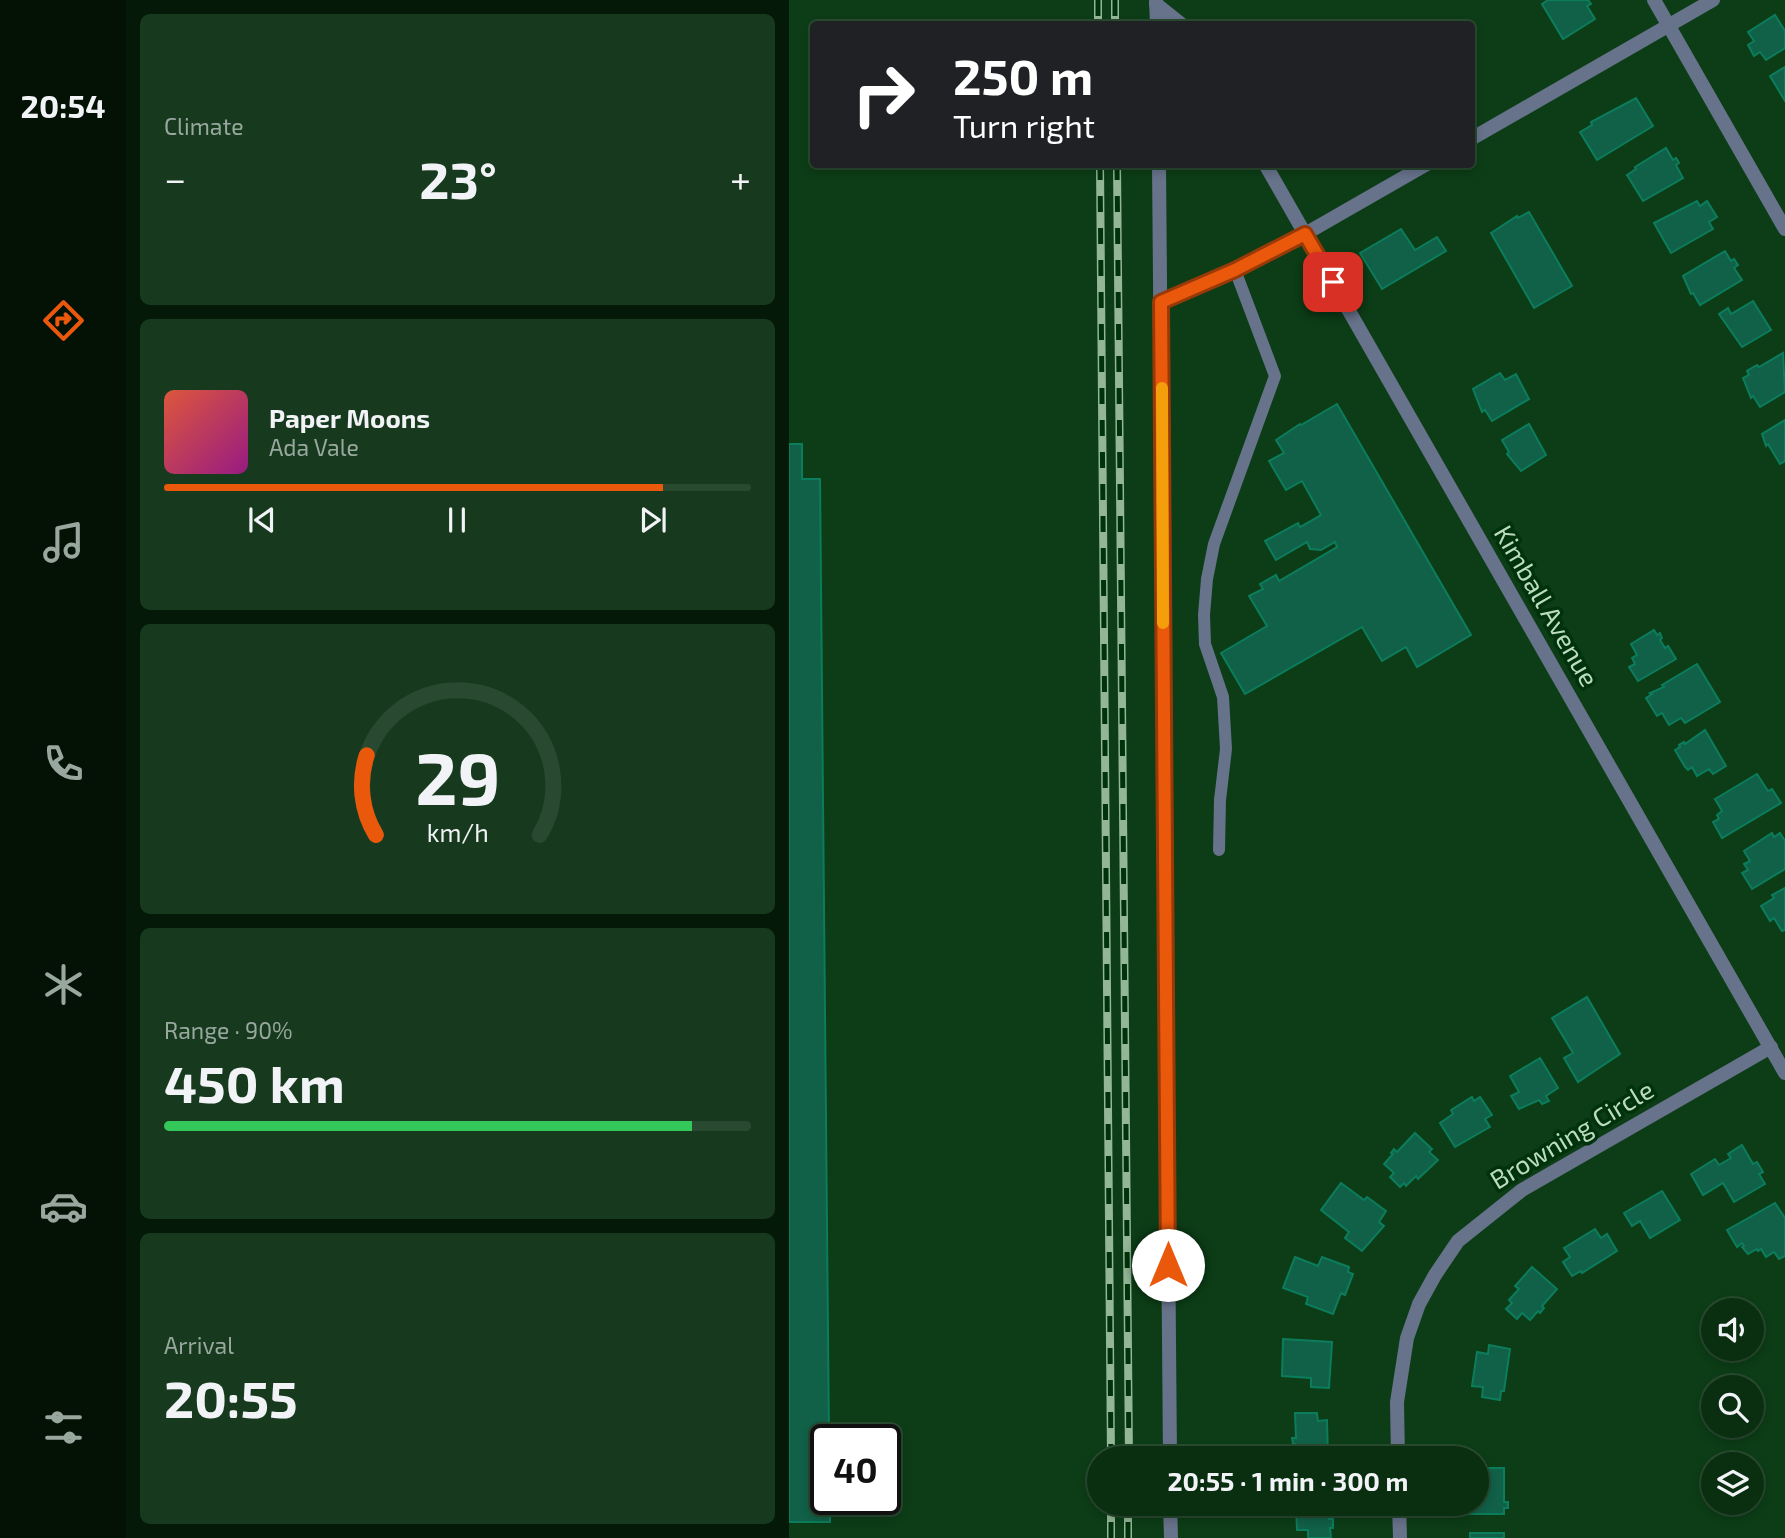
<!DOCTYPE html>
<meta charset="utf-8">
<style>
body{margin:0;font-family:"Exo 2",sans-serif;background:#173a1e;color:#f1f3f6;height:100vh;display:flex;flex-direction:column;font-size:26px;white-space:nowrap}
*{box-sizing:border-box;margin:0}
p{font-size:23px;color:#99a89f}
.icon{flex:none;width:38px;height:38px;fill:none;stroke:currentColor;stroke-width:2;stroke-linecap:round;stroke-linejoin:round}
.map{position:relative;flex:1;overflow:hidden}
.panel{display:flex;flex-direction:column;gap:14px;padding:14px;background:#051909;width:663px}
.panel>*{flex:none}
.hud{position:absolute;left:21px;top:21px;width:665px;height:147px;border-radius:7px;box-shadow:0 4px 10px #0003,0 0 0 2px #294a30;background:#202124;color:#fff;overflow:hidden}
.controls{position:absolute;left:912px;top:1298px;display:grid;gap:14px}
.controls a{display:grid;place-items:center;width:63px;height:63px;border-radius:50%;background:#092e10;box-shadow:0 4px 10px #0003,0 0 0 2px #294a30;font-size:35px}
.speed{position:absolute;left:21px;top:1424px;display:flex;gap:14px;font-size:35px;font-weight:700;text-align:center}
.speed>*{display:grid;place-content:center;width:91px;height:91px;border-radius:50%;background:#092e10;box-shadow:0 4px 10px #0003,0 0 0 2px #294a30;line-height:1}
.speed .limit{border:4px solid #111;border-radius:10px;background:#fff;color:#111}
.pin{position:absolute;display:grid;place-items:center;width:60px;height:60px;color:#fff;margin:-30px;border-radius:14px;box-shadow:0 4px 10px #0006}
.me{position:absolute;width:77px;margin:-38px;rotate:0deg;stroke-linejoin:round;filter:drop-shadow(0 0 5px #0008)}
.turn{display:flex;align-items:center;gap:24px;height:147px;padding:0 28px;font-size:32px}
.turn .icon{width:91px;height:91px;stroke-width:2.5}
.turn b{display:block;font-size:49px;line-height:60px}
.big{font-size:52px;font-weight:700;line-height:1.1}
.panel .card{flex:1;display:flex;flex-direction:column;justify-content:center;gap:10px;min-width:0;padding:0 24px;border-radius:10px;background:#173a1e}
.panel .dial{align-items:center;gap:0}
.dial svg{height:182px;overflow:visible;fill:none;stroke:#294a30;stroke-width:7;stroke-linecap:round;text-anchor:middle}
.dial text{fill:#f1f3f6;stroke:none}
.song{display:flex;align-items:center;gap:21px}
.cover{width:84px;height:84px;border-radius:10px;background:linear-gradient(135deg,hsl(10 70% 55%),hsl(310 70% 35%))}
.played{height:7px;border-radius:4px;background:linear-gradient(90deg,#ea580c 85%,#294a30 85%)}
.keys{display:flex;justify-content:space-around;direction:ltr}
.heat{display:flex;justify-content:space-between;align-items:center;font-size:38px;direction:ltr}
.charge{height:10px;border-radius:5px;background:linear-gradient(90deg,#34c759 90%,#294a30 0)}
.trip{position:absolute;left:298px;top:1446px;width:402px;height:70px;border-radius:35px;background:#092e10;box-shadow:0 4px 10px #0003,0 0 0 2px #294a30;font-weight:700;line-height:70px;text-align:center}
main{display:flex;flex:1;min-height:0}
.tab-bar{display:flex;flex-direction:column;width:126px;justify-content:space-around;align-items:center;background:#041206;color:#99a89f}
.tab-bar .icon{width:49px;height:49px}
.tab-bar .current{color:#ea580c}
.tab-bar b{font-size:32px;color:#f1f3f6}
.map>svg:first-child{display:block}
</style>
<main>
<nav class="tab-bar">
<b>20:54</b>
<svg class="icon current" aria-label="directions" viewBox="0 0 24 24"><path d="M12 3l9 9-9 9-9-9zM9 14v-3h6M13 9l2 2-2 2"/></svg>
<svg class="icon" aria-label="music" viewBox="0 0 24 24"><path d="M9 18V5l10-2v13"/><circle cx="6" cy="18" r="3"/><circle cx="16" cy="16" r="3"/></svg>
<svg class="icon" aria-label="phone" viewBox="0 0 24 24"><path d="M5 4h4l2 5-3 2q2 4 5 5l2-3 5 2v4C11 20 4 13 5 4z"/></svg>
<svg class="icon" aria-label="climate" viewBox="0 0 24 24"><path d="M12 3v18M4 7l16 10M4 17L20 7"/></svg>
<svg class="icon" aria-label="car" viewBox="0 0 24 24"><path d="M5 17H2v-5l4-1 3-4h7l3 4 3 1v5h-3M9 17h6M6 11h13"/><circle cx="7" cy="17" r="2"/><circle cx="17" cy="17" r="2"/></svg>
<svg class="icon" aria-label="filters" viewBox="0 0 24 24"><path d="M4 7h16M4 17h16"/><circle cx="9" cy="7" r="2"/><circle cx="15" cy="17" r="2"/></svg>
</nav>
<section class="panel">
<div class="card"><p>Climate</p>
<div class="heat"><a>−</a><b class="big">23°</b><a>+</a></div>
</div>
<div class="card">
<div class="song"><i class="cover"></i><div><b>Paper Moons</b><p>Ada Vale</p></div></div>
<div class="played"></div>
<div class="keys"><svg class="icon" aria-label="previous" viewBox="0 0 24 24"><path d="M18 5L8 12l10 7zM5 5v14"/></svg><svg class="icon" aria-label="pause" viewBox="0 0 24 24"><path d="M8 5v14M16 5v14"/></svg><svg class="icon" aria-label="next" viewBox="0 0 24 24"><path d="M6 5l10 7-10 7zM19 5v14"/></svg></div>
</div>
<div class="card dial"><svg viewBox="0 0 100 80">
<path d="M14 69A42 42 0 1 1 86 69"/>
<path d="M14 69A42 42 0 0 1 10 34" stroke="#ea580c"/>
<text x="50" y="56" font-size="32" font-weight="700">29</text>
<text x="50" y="72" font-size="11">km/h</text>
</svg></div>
<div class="card"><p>Range · 90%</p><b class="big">450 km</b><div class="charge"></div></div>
<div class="card"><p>Arrival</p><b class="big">20:55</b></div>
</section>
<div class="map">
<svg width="996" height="1538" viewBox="0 0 996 1538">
<rect width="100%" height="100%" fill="#0c3d16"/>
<g fill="#116048" stroke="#0c7d5c" stroke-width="2">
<path d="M 759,0 L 799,0 L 802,4 L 798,6 L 806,19 L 774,39 L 753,4 Z"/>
<path d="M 986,15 L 996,31 L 996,48 L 977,60 L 971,52 L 965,56 L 959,45 L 965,41 L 959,32 Z"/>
<path d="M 996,67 L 996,101 L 981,76 Z"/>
<path d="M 847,98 L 864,126 L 808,160 L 791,132 L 803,125 L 802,122 Z"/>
<path d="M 877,148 L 884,160 L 887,158 L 890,163 L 887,165 L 894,178 L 854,201 L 838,175 L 847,169 L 846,167 Z"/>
<path d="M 908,201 L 911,206 L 918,201 L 928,217 L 920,222 L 924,229 L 882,253 L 865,223 Z"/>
<path d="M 740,212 L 783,286 L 745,308 L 702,233 L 728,216 L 729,218 Z"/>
<path d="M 612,229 L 626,250 L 648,237 L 657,251 L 593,289 L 571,253 Z"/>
<path d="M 936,251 L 942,261 L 945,259 L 949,265 L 945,268 L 953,280 L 911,305 L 904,293 L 902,294 L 894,276 Z"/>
<path d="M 964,301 L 982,330 L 953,347 L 930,314 L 939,308 L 942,314 Z"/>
<path d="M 994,353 L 996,392 L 971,407 L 964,396 L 962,398 L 954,378 L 960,375 L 958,371 L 968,365 L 970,367 Z"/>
<path d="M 711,373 L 716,380 L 727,374 L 740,399 L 703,421 L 696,410 L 693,412 L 684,389 Z"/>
<path d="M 548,404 L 682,635 L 628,667 L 617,647 L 593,661 L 573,627 L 456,694 L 432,653 L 478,626 L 460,596 L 474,589 L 471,584 L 487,575 L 490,581 L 548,547 L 546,542 L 532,550 L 521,549 L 518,542 L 487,560 L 476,541 L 509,523 L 511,527 L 532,515 L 513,481 L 497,490 L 480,461 L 495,453 L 487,440 L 511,424 L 512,425 Z"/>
<path d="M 996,420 L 996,461 L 991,464 L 979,444 L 977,446 L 973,434 Z"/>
<path d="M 740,424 L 757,455 L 732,471 L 718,454 L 720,452 L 713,440 Z"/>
<path d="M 0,444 L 13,444 L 13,479 L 31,479 L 40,1440 L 37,1440 L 37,1500 L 41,1500 L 41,1522 L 0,1522 Z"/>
<path d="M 865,630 L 868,635 L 871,633 L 873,638 L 871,640 L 876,648 L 879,646 L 887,659 L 849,681 L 840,667 L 846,664 L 843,658 L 848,655 L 842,644 Z"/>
<path d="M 908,664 L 931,702 L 896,723 L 892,718 L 880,725 L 873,713 L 868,716 L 857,698 L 863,694 L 861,693 L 875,687 L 873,685 Z"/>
<path d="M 916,730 L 937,766 L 924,774 L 920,769 L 908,776 L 903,767 L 899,770 L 896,767 L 886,750 L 891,747 L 890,745 L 895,742 L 896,744 Z"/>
<path d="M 968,774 L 979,791 L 983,789 L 992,803 L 933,838 L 924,822 L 930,819 L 928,815 L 933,811 L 926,799 Z"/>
<path d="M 983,833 L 985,837 L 991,833 L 996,841 L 996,869 L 963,889 L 953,873 L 959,870 L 955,864 L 961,861 L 955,851 Z"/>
<path d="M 996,888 L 996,930 L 993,931 L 985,918 L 981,921 L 972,906 L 985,898 L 983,895 Z"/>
<path d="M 798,997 L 831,1054 L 789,1082 L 775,1058 L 784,1053 L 763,1018 Z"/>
<path d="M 751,1058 L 769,1088 L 757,1096 L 760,1101 L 753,1104 L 750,1100 L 730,1109 L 722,1096 L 730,1092 L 721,1076 Z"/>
<path d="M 683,1097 L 685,1101 L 691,1097 L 703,1115 L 696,1119 L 701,1127 L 666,1147 L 651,1123 L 664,1114 L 662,1110 Z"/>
<path d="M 626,1133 L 643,1149 L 640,1152 L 649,1160 L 629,1179 L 627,1176 L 617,1186 L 615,1183 L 611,1187 L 601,1177 L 605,1173 L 595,1164 L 604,1154 L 602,1153 L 605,1149 L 608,1152 Z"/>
<path d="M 953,1145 L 964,1164 L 968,1162 L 974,1172 L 970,1174 L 976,1184 L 945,1202 L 934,1183 L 914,1195 L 902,1174 L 926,1159 L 930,1165 L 942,1158 L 939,1154 Z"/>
<path d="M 552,1183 L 575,1200 L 578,1197 L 597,1211 L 590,1222 L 595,1226 L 573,1251 L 556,1238 L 560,1232 L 532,1210 Z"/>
<path d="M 873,1191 L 891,1220 L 861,1238 L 851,1221 L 843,1226 L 835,1213 Z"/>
<path d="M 986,1203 L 996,1218 L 996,1256 L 990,1259 L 985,1252 L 977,1257 L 972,1249 L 969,1251 L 968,1249 L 959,1254 L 953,1247 L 955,1246 L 953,1243 L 948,1247 L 938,1230 Z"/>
<path d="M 806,1229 L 812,1238 L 818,1234 L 828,1251 L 793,1273 L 792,1271 L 783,1276 L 774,1262 L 781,1257 L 775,1248 Z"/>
<path d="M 506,1257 L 529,1266 L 533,1257 L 560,1267 L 559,1272 L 564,1274 L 556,1295 L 552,1293 L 544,1314 L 517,1304 L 519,1297 L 494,1288 Z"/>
<path d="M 743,1267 L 768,1289 L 753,1306 L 755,1308 L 751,1313 L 749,1311 L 741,1320 L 733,1313 L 728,1319 L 717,1309 L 723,1303 L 720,1300 L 730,1289 L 726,1286 Z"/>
<path d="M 494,1339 L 543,1342 L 540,1388 L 522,1387 L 522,1378 L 493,1376 Z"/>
<path d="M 700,1345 L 721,1349 L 715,1391 L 712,1391 L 711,1400 L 693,1397 L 694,1387 L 683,1386 L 688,1352 L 699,1354 Z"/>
<path d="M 506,1413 L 528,1413 L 529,1421 L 538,1420 L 539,1458 L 507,1458 L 506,1444 L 504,1444 L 503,1438 L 507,1438 Z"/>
<path d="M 688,1468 L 715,1468 L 715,1502 L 719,1502 L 719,1508 L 715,1508 L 715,1514 L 680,1514 L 678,1511 L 678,1503 L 688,1503 Z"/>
<path d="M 523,1503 L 540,1503 L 540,1519 L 544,1519 L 544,1528 L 541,1528 L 542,1538 L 519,1538 L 519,1530 L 508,1530 L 507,1506 Z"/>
<rect x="681" y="1533" width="34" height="5"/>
</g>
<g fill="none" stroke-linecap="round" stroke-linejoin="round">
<g stroke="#67728b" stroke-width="12">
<path d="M 372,302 L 446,270 L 516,234"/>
<path d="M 430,850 L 431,800 L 437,749 L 434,697 L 416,644 L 415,615 L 418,579 L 425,544 L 486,376 L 446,270"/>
</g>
<g stroke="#67728b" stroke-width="14">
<path d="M 865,0 L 996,229"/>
<path d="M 609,1458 L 608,1402 L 618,1338 L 630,1304 L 646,1275 L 669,1241 L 733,1190 L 982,1047"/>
<path d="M 610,1503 L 611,1538"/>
</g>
<g stroke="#67728b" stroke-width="14">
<path d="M 367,0 L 368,24"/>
<path d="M 367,4 L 392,24"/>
<path d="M 682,139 L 924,0"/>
<path d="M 370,164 L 381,1458"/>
<path d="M 476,164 L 996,1073"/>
<path d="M 516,234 L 638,164"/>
<path d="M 381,1503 L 382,1538"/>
</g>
<g stroke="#92b696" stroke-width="8">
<g id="rail">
<path d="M 309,0 L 309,24"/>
<path d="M 326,0 L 326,24"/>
<path d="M 311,164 L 322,1458"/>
<path d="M 328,164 L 340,1458"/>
<path d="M 322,1538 L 322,1503"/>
<path d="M 339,1538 L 339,1503"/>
</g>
</g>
<use href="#rail" stroke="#00330b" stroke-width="5" stroke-dasharray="16" stroke-linecap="butt"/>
</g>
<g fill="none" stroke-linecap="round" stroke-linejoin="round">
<g stroke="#983908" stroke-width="18">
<path id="route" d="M 379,1265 L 372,302 L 446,270 L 516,234 L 544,282"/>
</g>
<use href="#route" stroke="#ea580c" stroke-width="12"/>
<path stroke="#f59e0b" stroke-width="12" d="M 373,388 L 374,623"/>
</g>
<g text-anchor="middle" stroke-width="7" stroke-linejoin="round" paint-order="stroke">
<g font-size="26" fill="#bcdcbe" stroke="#00330b">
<text transform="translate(757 606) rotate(60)" y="9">Kimball Avenue</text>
<text transform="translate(783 1135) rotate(-31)" y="9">Browning Circle</text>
</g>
</g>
</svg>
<div class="controls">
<a><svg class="icon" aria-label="sound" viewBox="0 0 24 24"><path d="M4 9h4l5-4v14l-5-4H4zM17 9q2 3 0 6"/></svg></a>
<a><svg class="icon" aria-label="search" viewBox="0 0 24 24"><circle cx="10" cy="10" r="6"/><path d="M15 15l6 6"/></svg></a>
<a><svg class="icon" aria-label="layers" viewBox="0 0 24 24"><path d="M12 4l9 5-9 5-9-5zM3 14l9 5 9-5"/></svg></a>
</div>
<div class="speed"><div class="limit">40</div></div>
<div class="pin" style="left:544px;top:282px;background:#d93025"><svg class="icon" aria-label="arrive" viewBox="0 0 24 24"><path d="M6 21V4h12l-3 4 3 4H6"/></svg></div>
<svg class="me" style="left:379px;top:1265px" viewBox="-20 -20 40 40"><circle r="19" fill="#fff"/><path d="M0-13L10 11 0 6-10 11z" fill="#ea580c"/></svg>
<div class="trip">20:55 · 1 min · 300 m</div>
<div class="hud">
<div class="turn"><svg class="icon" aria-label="right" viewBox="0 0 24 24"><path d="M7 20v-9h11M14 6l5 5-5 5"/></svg><div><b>250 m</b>Turn right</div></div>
</div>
</div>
</main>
